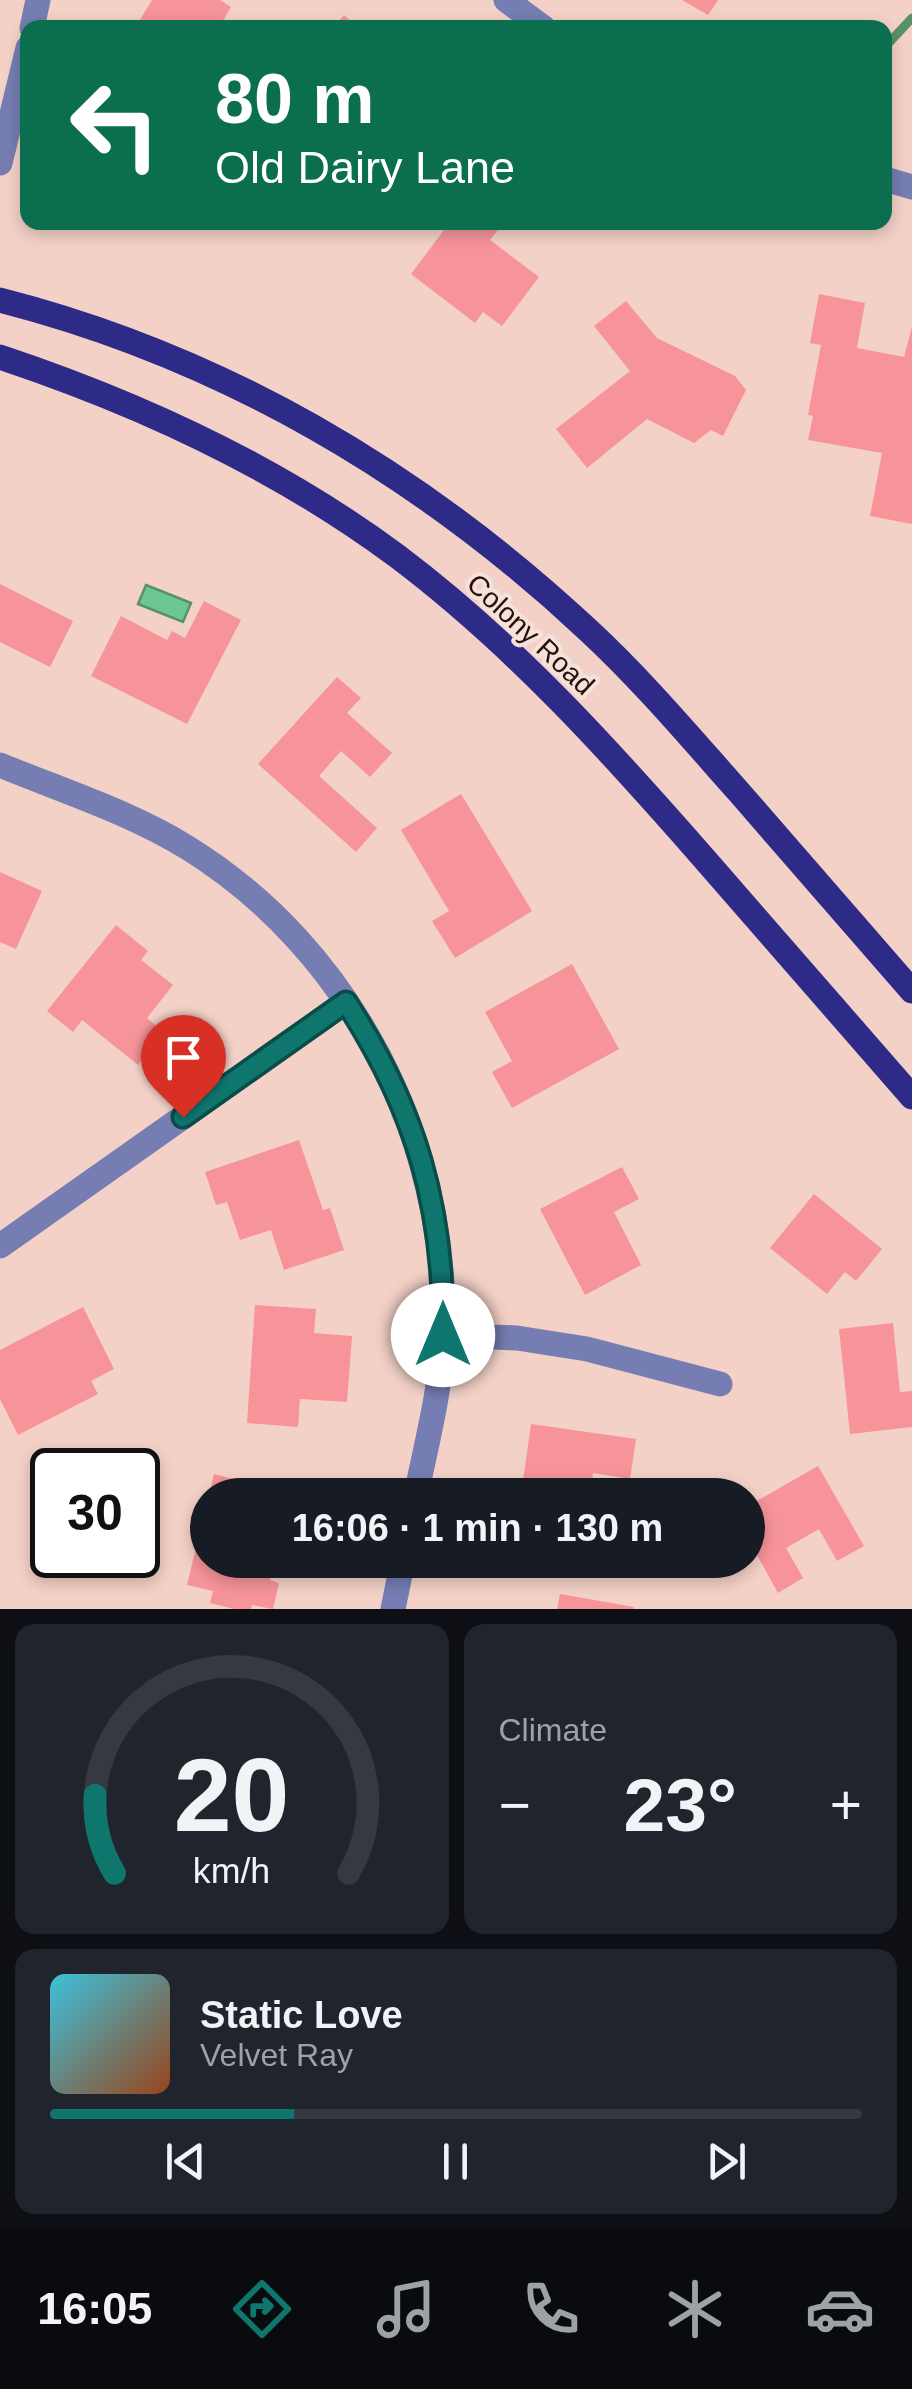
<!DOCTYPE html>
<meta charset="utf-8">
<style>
body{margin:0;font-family:Arial,sans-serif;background:#20242c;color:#f1f3f6;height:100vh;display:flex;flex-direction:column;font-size:38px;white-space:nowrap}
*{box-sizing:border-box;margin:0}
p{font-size:32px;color:#9ea1a6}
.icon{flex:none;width:55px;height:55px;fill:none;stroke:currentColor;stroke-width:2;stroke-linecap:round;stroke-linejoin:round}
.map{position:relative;height:1609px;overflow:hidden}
.drawer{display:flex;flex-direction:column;gap:15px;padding:15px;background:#0d0f14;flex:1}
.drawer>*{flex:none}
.guide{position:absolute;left:20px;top:20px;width:872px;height:210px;border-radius:20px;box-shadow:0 5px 15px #0003;background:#0b6e4f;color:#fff;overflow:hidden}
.speed{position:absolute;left:30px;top:1448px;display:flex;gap:20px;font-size:50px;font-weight:700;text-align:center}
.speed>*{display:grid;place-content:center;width:130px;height:130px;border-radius:50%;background:#171b24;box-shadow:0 5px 15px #0003;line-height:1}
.speed .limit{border:5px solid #111;border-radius:15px;background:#fff;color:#111}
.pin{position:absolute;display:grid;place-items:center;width:85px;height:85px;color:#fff;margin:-102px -42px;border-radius:50% 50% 50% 0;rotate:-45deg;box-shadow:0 0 10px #0007}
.pin .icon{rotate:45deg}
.me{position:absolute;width:110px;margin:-55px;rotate:0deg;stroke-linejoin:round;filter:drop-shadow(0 0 8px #0008)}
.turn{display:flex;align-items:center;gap:35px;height:210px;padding:0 30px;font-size:45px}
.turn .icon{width:130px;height:130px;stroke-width:2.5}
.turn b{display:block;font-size:70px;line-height:85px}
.big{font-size:75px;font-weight:600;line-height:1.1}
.drawer .tile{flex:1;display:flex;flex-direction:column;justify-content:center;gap:15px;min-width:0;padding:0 35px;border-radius:20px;background:#20242c}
.drawer .dial{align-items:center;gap:0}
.dial svg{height:260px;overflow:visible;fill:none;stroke:#363941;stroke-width:7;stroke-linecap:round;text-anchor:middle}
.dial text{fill:#f1f3f6;stroke:none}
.song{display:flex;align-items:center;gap:30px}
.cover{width:120px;height:120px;border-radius:15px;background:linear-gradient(135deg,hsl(190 70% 55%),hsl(20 70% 35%))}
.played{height:10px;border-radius:5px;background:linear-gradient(90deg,#0f766e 30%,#363941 30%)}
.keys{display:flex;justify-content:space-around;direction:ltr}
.heat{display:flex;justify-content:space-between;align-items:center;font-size:55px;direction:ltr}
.drawer .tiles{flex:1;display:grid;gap:15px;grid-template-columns:1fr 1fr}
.tile:last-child{grid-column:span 2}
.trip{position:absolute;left:190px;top:1478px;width:575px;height:100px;border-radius:50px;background:#171b24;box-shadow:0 5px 15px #0003;font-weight:600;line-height:100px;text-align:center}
.tabs{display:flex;height:160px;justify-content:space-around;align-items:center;background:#090b0e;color:#9ea1a6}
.tabs .icon{width:70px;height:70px}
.tabs .on{color:#0f766e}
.tabs b{font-size:45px;color:#f1f3f6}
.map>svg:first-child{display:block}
</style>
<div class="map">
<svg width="912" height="1609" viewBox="0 0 912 1609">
<rect width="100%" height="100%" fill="#f3d1c7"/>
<path fill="#6bc893" stroke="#589069" stroke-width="2.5" d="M 146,585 L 191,603 L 183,622 L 138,604 Z"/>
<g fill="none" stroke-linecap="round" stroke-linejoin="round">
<path stroke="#589069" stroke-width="9" d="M 885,47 L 912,18"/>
</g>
<g fill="#f69499">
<path d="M 152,0 L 220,0 L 231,7 L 219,28 L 135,28 Z"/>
<path d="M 682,0 L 718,0 L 708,15 Z"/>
<path d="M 344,15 L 359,28 L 333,28 Z"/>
<path d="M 450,222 L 504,222 L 490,240 L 539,277 L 502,326 L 483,312 L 475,323 L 411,274 Z"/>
<path d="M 819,294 L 865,303 L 857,348 L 904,357 L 912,327 L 912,524 L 870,516 L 882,453 L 808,440 L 813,416 L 808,415 L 821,345 L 810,343 Z"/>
<path d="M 626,301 L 657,338 L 735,376 L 746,390 L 723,436 L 711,430 L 694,443 L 647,419 L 587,468 L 556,429 L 630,371 L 594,326 Z"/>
<path d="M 0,584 L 73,621 L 50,667 L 0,642 Z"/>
<path d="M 204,601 L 241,620 L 187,724 L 91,676 L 121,616 L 167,640 L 172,631 L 185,638 Z"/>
<path d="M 337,677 L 361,698 L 347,713 L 392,753 L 370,777 L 341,751 L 319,776 L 377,828 L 356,852 L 258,764 Z"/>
<path d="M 461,794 L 532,911 L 455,958 L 432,921 L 449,911 L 401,830 Z"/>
<path d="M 0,872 L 42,891 L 16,949 L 0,942 Z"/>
<path d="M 116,925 L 148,951 L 141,960 L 173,985 L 147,1018 L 164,1032 L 138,1065 L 82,1020 L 73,1032 L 47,1011 Z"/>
<path d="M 572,964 L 619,1049 L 512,1108 L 492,1072 L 512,1061 L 485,1012 Z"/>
<path d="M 299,1140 L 323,1210 L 330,1208 L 344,1250 L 284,1270 L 271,1230 L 240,1240 L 227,1202 L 216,1205 L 205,1172 Z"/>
<path d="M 622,1167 L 639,1199 L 614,1212 L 641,1265 L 585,1295 L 540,1209 Z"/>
<path d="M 814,1194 L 882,1249 L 856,1281 L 845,1272 L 827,1294 L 770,1248 Z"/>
<path d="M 255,1305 L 316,1309 L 314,1333 L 352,1336 L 347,1402 L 300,1399 L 298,1427 L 247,1423 Z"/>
<path d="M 83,1307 L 114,1369 L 91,1381 L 98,1394 L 18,1435 L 0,1399 L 0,1350 Z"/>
<path d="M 893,1323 L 900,1392 L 912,1391 L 912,1427 L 850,1434 L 839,1329 Z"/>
<path d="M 531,1424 L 636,1439 L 630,1479 L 593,1473 L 590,1495 L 521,1495 Z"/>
<path d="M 818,1466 L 864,1546 L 837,1561 L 819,1529 L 786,1548 L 803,1578 L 778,1593 L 748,1539 L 748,1506 Z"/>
<path d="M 214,1474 L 272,1489 L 271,1495 L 209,1495 Z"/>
<path d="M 206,1506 L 208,1560 L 275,1560 L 270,1580 L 279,1583 L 273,1609 L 252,1605 L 251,1609 L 234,1609 L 210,1603 L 213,1591 L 187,1585 Z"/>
<path d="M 560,1594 L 634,1607 L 633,1609 L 557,1609 Z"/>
</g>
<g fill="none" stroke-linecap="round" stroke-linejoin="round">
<g stroke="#757db2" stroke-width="25">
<path d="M 506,0 L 544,28"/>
<path d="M 32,28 L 38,0"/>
<path d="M 0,163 L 28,48"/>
<path d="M 885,179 L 912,187"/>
<path d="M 0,765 C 63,791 130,812 188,848 C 352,950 447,1139 443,1330 C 442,1386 427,1441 416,1495"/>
<path d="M 0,1246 L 346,1002"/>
<path d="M 443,1335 L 517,1338 L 587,1349 L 720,1384"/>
<path d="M 393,1609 L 403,1560"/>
</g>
<g stroke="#2d2a88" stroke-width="25">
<path d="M 0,300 C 223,357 421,474 588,630 C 642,680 690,737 738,791 C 796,858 854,925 912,991"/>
<path d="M 0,357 C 141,404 277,467 397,556 C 514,644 612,753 708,863 C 776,941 844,1019 912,1097"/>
</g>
</g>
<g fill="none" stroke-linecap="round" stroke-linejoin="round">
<g stroke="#0a4d48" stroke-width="25">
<path id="route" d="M 183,1117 L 346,1002 C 416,1110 444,1206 443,1335"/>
</g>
<use href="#route" stroke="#0f766e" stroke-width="18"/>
</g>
<g text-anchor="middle" stroke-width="8" stroke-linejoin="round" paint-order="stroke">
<g font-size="28" fill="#2b0e06" stroke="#f4e2dd">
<text transform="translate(531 634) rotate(43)" y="10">Colony Road</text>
</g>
</g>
</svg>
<div class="speed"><div class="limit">30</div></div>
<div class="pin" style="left:183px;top:1117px;background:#d93025"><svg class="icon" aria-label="arrive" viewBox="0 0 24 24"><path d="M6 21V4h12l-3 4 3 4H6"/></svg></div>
<svg class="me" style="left:443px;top:1335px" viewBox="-20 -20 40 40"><circle r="19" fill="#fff"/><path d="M0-13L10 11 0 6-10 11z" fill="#0f766e"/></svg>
<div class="trip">16:06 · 1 min · 130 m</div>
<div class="guide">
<div class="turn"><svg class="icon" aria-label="left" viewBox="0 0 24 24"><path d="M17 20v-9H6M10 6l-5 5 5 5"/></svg><div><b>80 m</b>Old Dairy Lane</div></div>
</div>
</div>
<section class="drawer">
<div class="tiles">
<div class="tile dial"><svg viewBox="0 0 100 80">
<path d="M14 69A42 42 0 1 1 86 69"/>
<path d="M14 69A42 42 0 0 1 8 45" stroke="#0f766e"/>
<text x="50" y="56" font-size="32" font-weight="700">20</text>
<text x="50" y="72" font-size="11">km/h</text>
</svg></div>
<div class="tile"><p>Climate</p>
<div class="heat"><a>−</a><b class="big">23°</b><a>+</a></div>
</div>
<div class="tile">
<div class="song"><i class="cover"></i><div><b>Static Love</b><p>Velvet Ray</p></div></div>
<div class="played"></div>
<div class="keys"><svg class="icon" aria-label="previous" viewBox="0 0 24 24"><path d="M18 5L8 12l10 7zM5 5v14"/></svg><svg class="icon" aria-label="pause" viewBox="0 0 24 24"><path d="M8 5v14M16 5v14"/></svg><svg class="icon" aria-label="next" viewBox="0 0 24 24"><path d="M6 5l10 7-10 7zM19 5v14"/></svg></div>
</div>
</div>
</section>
<nav class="tabs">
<b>16:05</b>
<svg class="icon on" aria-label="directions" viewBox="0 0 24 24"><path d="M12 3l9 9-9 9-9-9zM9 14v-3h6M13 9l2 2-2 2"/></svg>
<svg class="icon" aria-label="music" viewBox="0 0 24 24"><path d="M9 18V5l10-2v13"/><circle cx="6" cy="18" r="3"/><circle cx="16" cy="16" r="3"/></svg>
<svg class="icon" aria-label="phone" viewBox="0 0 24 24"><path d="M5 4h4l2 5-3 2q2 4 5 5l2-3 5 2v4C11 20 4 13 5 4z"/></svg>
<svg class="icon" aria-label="climate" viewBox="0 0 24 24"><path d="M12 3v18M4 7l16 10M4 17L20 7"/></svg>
<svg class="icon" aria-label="car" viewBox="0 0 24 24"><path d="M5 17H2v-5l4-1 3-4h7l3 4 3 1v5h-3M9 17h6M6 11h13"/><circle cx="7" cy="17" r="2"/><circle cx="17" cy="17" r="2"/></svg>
</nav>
